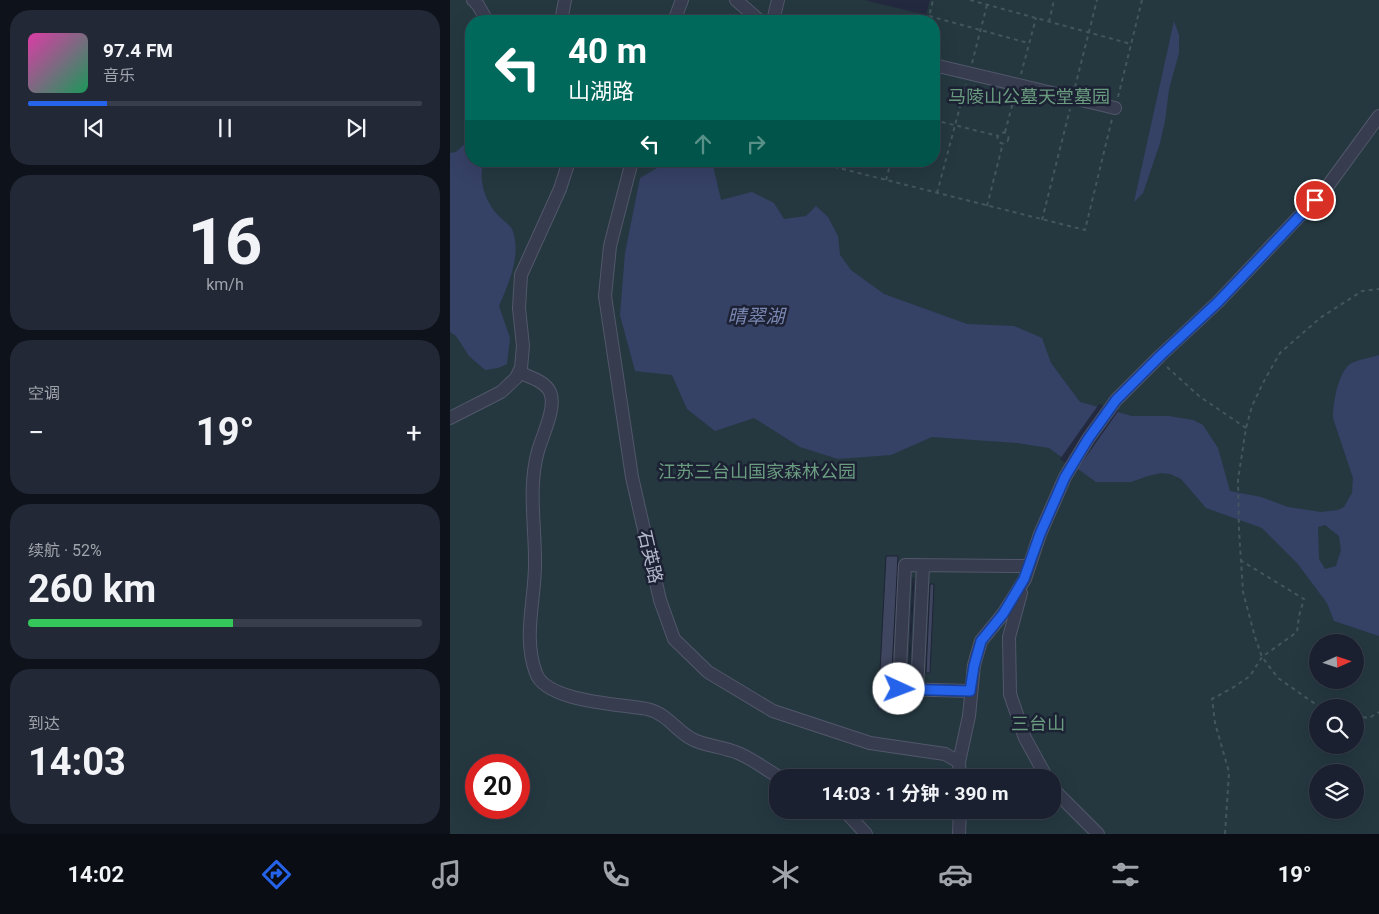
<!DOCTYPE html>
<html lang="zh">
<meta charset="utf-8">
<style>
body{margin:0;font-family:Roboto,"Noto Sans SC",sans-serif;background:#232837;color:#f1f3f6;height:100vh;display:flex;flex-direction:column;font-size:19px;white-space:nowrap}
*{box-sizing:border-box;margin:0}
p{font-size:16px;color:#9fa3aa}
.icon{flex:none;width:28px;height:28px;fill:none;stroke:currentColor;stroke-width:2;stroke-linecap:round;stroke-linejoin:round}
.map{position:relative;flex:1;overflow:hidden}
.sheet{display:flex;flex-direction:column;gap:10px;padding:10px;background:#0e121a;width:450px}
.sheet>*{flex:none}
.hud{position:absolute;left:15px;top:15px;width:475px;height:152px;border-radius:20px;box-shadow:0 5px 20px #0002,0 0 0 1px #383e4b;background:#00695c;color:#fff;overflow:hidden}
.needle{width:32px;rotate:87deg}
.controls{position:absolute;left:859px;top:634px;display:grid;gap:10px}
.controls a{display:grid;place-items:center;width:55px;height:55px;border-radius:50%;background:#1a202f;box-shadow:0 5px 20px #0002,0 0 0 1px #383e4b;font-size:25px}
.speed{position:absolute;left:15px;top:754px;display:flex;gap:10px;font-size:25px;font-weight:700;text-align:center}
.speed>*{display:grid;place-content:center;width:65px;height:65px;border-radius:50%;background:#1a202f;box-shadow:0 5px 20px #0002,0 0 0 1px #383e4b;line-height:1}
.speed .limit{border:8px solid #d22;background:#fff;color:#111}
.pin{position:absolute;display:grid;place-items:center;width:42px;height:42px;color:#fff;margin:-21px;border:2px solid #fff;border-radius:50%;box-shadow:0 1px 5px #0007}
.me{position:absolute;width:55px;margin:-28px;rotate:92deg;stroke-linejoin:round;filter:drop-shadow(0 0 4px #0008)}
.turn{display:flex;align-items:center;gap:18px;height:105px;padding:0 20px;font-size:22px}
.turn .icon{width:65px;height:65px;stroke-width:2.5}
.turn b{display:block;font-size:35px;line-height:42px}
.lanes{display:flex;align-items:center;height:48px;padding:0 20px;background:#0003;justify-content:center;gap:25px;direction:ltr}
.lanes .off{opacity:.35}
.big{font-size:38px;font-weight:700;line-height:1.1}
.sheet .tile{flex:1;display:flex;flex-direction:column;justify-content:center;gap:8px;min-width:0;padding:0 18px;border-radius:20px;background:#232837}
.sheet .dial{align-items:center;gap:0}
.dial b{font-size:65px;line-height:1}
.song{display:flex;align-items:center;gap:15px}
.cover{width:60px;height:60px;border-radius:8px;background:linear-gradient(135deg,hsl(320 70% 55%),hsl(150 70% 35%))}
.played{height:5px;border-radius:2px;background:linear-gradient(90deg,#2563eb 20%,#383e4b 20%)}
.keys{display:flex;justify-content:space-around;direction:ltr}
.heat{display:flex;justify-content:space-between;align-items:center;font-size:28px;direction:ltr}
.charge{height:8px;border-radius:4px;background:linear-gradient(90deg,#34c759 52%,#383e4b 0)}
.trip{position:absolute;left:319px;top:769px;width:292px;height:50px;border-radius:20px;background:#1a202f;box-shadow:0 5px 20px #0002,0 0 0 1px #383e4b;font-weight:700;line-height:50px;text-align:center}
.dock{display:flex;height:80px;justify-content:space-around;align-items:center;background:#0a0d13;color:#9fa3aa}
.dock .icon{width:35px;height:35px}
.dock .current{color:#2563eb}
.dock b{font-size:22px;color:#f1f3f6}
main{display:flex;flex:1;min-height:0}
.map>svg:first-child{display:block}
</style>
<main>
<section class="sheet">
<div class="tile">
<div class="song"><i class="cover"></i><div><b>97.4 FM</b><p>音乐</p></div></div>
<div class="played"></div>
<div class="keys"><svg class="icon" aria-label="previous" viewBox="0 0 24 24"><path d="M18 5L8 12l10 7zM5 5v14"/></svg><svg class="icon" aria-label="pause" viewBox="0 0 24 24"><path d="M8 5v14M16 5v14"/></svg><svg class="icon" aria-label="next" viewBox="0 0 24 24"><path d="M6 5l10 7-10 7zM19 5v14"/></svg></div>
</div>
<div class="tile dial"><b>16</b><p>km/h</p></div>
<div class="tile"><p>空调</p>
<div class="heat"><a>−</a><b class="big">19°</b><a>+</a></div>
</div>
<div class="tile"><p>续航 · 52%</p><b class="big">260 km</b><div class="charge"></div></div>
<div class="tile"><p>到达</p><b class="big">14:03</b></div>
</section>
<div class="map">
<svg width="929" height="834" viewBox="0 0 929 834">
<rect width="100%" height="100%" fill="#232a3f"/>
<path fill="#253840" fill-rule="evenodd" d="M 0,0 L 414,0 L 476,15 L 480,0 L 929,0 L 929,834 L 0,834 ZM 21,21 L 484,21 L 484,161 L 21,161 ZM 868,642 L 905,642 L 905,680 L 868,680 ZM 868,708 L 905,708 L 905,745 L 868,745 ZM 26,765 L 69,765 L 69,808 L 26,808 ZM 868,772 L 905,772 L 905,810 L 868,810 ZM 328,778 L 602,778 L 602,810 L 328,810 Z"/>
<g fill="#364166" fill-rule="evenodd">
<path d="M 724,21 L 729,35 L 729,53 L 719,89 L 715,121 L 710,143 L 693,193 L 684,202 Z"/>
<path d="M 21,138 L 21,161 L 34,161 C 28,178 34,198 45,212 C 51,220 62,224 64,235 C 70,260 58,284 49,306 L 60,338 L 57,364 L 48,368 L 35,370 L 19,356 L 6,336 L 0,332 L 0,153 L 6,152 Z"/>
<path d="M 219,161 L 262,161 L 271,200 L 302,192 L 324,203 L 334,219 L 356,216 L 366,206 L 378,217 L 388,236 L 390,255 L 401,270 L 434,294 L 517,324 L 564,326 L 592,338 L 601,363 L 630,402 L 682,416 L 719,416 L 743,420 L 753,425 L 768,448 L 780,491 L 811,497 L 838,507 L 871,512 L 888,510 L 894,507 L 902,493 L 903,478 L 883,418 C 883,404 888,370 902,363 C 910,359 920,358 929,355 L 929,636 L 884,621 L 877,603 L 847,563 L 812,528 L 756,508 L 731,479 L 720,474 L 711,473 L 698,476 L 681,482 L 646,482 L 599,448 L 567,443 L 482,437 L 441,455 L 388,459 L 350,447 L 304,418 L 265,431 L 237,409 L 222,375 L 185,371 L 170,315 L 175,253 L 190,178 ZM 875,525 L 889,536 L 891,550 L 886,566 L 875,569 L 869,559 L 868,527 Z"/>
</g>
<path fill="#232a3f" d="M 649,404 L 669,410 L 626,471 L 610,459 Z"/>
<g fill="#3f465f" stroke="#1e2336">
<path d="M 436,556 L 448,556 L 441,689 L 445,696 L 459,697 L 458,710 L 428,709 Z"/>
<path d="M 463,578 L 464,578 L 459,681 L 458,681 Z"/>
<path d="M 480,584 L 484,584 L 480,673 L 476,673 Z"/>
</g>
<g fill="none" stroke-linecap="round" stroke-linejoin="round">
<g stroke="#52576a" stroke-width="14">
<g id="minor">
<path d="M 23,0 L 28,5 L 37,21"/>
<path d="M 286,0 L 310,21"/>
<path d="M 111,21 L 115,0"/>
<path d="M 224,21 L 232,0"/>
<path d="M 323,21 L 328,0"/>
<path d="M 484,65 L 665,108"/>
<path d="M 182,161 L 160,246 L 155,296 L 182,477 L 210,600 L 224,639 L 258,672 L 323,711 L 420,743 L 495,754 L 509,762"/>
<path d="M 69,372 C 79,377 95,381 100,392 C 107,407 92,436 88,451 C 78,487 85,523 85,560 C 86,598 72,636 86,673 C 96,702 171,704 197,709 C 219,714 226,732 244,740 C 257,746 274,747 288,753 C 303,759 316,770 331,778"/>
<path d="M 0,418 L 51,392 L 66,378 L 71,368 L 73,346 L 69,308 L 71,275 L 110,189 L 119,161"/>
<path d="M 571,593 L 559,637 L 560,694 L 575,738 L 597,778"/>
<path d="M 467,690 L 473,566"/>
<path d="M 520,691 L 449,689 L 455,565 L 579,566"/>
<path d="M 510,778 L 509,762 L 519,716 L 524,665 L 531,641 L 553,614 L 575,579 L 590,534 L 615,477 L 638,439 L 666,400 L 710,356 L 768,302 L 877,187 L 929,116"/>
<path d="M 602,788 L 648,834"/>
<path d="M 394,810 L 416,834"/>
<path d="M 509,834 L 510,810"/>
</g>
</g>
<g stroke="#43555d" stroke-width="2" stroke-dasharray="4 4" stroke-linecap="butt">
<path d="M 520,0 L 681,44"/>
<path d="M 479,16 L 578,43"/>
<path d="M 478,21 L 483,0"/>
<path d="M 599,22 L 604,0"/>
<path d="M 522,63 L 537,5"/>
<path d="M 571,74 L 586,18"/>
<path d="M 625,87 L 647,0"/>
<path d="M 668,97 L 692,0"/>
<path d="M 484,120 L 548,136"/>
<path d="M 555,132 L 565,95"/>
<circle cx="553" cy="138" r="5.5"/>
<path d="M 361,161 L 635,230 L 662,119"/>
<path d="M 436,180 L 441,161"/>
<path d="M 487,193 L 516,84"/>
<path d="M 537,206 L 553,143"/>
<path d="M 592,220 L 620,109"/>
<path d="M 717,367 L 749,396 L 796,428"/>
<path d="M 871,708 L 828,678 L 812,657 L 805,637 L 793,592 L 789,530 L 788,480 L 796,428 L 802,406 L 815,379 L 830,353 L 870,318 L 912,291 L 929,289"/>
<path d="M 905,716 L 919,718 L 929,712"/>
<path d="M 775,834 L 779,772 L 765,723 L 762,699 L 784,687 L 800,676 L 812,657 L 847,632 L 849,616 L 854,599 L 790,560"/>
</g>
<use href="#minor" stroke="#373c4f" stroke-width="12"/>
</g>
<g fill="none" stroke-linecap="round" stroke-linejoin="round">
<g stroke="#184099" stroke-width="12">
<path id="route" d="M 449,689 L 520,691 L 524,666 L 531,641 L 553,614 L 574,579 L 590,534 L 615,477 L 638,439 L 666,400 L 710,356 L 768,302 L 865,200"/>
</g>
<use href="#route" stroke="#2563eb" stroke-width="9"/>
</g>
<g text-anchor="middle" stroke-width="5" stroke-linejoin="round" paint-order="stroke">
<g font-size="18" fill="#6a9c7f" stroke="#1c2134">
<text x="579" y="103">马陵山公墓天堂墓园</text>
<text x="307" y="478">江苏三台山国家森林公园</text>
<text x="588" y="730">三台山</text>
</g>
<g font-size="18" fill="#b4b8ca" stroke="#1c2134">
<text transform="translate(200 557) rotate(77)" y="6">石英路</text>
</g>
<g font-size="19" font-style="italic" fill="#7a87b2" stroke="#1c2134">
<text x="306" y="323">晴翠湖</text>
</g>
</g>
</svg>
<div class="controls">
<a><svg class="needle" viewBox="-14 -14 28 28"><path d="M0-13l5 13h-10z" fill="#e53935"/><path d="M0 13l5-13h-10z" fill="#9fa3aa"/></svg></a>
<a><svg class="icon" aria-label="search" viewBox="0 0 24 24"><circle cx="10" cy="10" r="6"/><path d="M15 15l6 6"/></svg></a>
<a><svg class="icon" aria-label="layers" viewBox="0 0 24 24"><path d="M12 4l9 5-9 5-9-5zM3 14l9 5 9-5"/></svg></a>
</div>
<div class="speed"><div class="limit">20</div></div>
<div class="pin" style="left:865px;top:200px;background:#d93025"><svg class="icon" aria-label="arrive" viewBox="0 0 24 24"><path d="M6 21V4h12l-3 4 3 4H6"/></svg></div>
<svg class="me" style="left:449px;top:689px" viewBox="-20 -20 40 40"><circle r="19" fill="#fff"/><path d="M0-13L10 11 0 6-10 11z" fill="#2563eb"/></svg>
<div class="trip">14:03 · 1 分钟 · 390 m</div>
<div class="hud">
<div class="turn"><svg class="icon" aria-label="left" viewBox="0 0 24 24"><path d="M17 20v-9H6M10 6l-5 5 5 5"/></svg><div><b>40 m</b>山湖路</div></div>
<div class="lanes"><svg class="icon" aria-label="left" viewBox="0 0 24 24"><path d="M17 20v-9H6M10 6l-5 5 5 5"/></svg><svg class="icon off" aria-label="ahead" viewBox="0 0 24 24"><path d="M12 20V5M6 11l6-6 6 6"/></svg><svg class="icon off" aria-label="right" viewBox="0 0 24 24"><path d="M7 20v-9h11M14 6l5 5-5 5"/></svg></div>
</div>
</div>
</main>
<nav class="dock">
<b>14:02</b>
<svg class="icon current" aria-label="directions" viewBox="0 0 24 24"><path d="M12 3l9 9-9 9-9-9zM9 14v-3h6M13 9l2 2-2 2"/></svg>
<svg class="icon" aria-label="music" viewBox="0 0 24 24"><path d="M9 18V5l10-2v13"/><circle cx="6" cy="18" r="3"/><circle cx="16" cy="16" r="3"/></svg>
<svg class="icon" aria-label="phone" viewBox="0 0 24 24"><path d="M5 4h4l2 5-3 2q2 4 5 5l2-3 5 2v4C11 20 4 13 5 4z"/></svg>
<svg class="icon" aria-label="climate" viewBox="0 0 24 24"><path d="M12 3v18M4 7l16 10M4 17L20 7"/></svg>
<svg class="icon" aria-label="car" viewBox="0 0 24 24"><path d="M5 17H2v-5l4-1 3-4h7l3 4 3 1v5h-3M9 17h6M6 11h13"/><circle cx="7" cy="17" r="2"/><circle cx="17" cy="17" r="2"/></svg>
<svg class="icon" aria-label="filters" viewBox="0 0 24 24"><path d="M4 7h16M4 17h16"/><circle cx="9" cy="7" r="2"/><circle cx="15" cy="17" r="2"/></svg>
<b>19°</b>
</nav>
